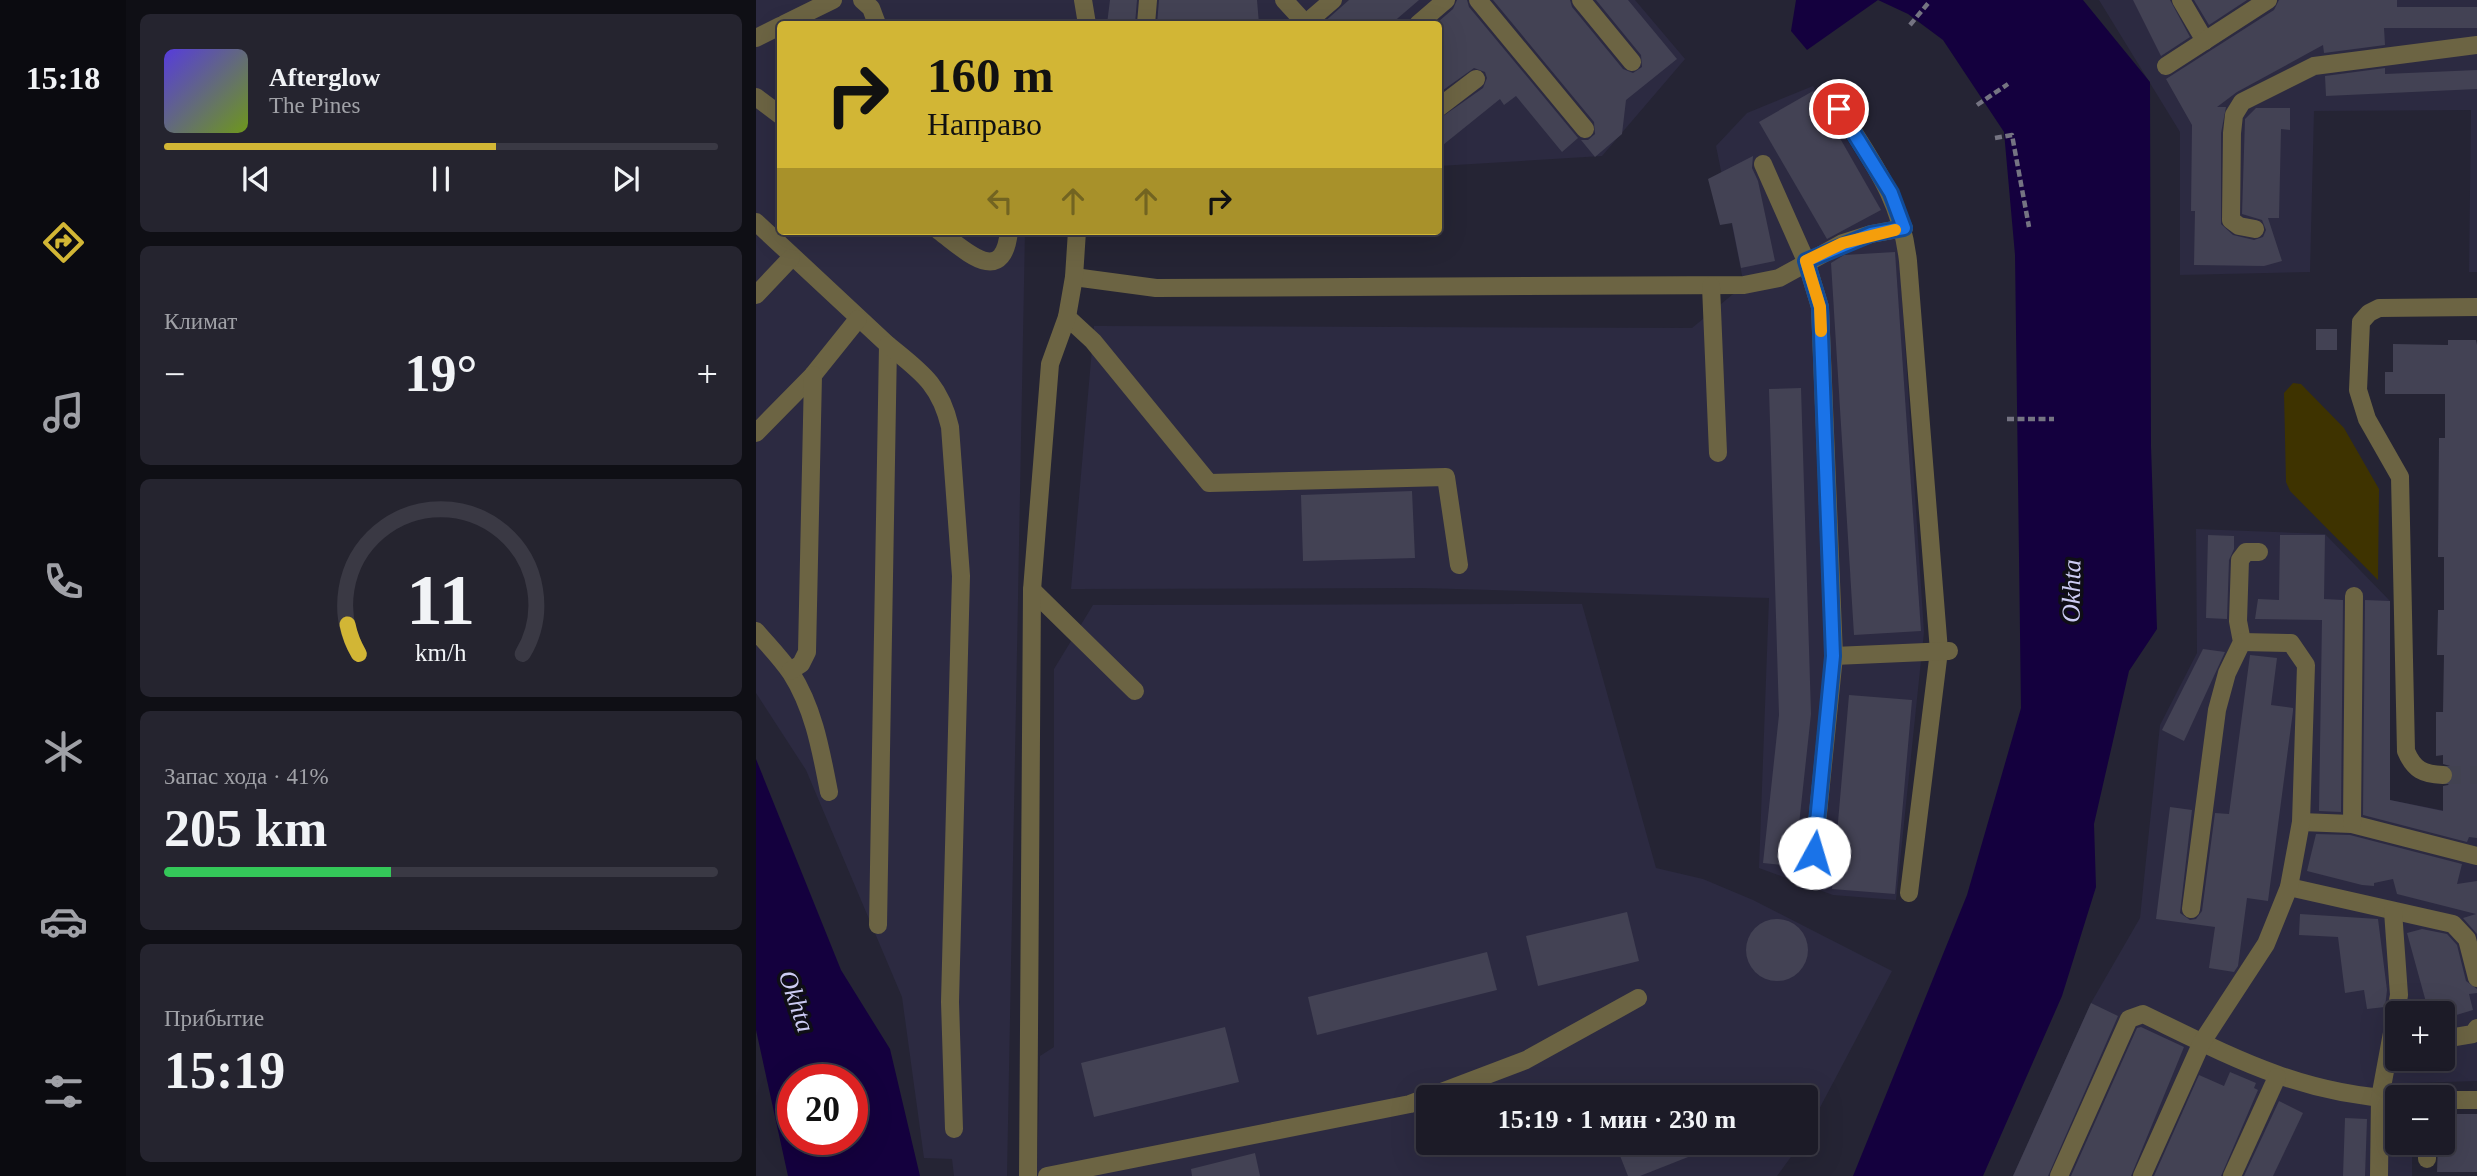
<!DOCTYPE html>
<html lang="ru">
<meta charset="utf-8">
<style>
body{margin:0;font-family:Georgia,serif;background:#25242f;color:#f1f3f6;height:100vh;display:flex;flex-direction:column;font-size:26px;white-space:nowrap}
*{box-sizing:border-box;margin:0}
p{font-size:23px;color:#a0a1a7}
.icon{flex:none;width:38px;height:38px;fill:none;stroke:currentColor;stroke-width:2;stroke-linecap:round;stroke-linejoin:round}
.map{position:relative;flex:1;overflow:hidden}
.side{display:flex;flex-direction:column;gap:14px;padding:14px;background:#0f0f15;width:630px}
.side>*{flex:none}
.banner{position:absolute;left:21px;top:21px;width:665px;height:214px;border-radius:7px;box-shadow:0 7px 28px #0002,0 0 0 2px #3a3944;background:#d2b635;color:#111;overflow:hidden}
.buttons{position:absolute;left:1629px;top:1001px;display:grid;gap:14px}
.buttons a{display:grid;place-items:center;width:70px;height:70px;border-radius:7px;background:#1c1b27;box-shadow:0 7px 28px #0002,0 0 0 2px #3a3944;font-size:35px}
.speed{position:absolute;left:21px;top:1064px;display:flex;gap:14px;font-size:35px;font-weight:700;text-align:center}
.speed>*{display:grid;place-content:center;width:91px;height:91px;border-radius:50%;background:#1c1b27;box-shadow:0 7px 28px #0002,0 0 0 2px #3a3944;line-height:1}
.speed .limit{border:10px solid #d22;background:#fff;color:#111}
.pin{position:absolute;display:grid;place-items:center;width:60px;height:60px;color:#fff;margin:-30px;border:4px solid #fff;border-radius:50%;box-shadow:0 2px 7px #0007}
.me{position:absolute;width:77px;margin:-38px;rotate:6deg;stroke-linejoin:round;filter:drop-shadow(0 0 5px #0008)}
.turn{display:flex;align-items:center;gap:24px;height:147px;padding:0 35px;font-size:32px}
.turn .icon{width:91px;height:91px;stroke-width:2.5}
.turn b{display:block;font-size:49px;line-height:60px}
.lanes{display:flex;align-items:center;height:66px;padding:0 35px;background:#0003;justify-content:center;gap:35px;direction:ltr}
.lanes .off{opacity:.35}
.big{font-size:52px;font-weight:700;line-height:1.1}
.side .tile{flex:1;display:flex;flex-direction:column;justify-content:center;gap:10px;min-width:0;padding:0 24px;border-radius:10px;background:#25242f}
.side .dial{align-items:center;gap:0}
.dial svg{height:182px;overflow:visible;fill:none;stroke:#3a3944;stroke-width:7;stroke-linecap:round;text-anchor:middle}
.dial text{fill:#f1f3f6;stroke:none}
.song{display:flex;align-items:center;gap:21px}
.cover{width:84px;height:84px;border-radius:10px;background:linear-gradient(135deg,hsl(250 70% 55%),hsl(80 70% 35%))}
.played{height:7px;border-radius:4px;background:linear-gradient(90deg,#d2b635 60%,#3a3944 60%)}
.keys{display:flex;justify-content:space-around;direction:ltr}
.heat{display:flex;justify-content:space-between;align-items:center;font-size:38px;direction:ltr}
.charge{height:10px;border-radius:5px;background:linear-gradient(90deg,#34c759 41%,#3a3944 0)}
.trip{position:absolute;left:660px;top:1085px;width:402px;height:70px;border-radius:7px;background:#1c1b27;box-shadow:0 7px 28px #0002,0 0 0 2px #3a3944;font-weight:700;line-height:70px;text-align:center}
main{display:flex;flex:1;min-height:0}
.menu{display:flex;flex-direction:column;width:126px;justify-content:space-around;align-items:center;background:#0b0b10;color:#a0a1a7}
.menu .icon{width:49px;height:49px}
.menu .current{color:#d2b635}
.menu b{font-size:32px;color:#f1f3f6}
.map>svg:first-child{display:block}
</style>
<main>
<nav class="menu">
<b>15:18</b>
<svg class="icon current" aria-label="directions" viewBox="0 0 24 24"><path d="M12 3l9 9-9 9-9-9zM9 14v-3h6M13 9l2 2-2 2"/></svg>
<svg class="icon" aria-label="music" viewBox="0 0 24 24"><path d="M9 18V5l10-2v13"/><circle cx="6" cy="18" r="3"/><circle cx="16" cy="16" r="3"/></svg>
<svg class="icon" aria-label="phone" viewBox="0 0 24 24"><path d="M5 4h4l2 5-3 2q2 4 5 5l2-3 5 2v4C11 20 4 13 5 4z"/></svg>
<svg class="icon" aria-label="climate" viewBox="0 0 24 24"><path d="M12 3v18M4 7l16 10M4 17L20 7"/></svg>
<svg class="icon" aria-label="car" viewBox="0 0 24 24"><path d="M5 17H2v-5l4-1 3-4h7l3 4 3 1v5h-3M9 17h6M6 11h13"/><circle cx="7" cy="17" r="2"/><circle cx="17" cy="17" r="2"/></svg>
<svg class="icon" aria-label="filters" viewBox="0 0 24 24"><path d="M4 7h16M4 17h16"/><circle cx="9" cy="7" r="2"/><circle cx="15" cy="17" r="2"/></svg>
</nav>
<section class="side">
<div class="tile">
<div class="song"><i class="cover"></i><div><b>Afterglow</b><p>The Pines</p></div></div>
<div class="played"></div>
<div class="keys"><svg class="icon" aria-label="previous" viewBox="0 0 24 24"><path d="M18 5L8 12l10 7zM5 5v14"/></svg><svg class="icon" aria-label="pause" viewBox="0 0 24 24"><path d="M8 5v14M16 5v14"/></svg><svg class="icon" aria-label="next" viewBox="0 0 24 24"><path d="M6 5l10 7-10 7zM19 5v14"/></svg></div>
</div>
<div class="tile"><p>Климат</p>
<div class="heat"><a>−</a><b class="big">19°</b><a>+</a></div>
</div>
<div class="tile dial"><svg viewBox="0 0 100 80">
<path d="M14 69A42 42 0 1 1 86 69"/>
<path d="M14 69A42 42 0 0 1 9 56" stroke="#d2b635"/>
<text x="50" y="56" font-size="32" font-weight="700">11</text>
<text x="50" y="72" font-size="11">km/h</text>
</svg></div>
<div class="tile"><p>Запас хода · 41%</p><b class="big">205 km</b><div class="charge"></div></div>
<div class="tile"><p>Прибытие</p><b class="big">15:19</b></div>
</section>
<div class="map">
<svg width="1721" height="1176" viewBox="0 0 1721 1176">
<rect width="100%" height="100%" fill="#252434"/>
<g fill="#2c2a41" fill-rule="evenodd">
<path d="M 0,0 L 879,0 L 929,59 L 846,156 L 683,166 L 682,24 L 24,24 L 24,231 L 269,231 L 251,1176 L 198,1176 L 196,1159 L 168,1158 L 146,997 L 50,770 L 0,693 Z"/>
<path d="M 1343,0 L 1721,0 L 1721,272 L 1713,272 L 1715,110 L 1558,111 L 1554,272 L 1424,275 L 1424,132 Z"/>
<path d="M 1057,86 L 1130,202 L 1143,250 L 1168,632 L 1140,900 L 1077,895 L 1003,868 L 1013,598 L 665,588 L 315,589 L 338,326 L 936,328 L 988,285 L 960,146 L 991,113 Z"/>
<path d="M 1440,529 L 1569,534 L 1634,601 L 1634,800 L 1721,817 L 1721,1081 L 1657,1083 L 1656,1097 L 1642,1097 L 1642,1143 L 1656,1143 L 1656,1176 L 1257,1176 L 1335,1003 L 1384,918 L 1404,725 L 1441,653 ZM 1642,1013 L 1687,1013 L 1687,1059 L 1642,1059 Z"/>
<path d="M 826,604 L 900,868 L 947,879 L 997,900 L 1136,971 L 1050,1134 L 1050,1097 L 672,1097 L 672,1143 L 1045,1143 L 1021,1176 L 281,1176 L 284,1056 L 298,1047 L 298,669 L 337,605 Z"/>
</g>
<path fill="#3e3300" d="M 1537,383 L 1545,384 L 1588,428 L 1623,489 L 1622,580 L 1534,491 L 1530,482 L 1528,393 Z"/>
<g fill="#14003e" fill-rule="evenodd">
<path d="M 1040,0 L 1122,0 L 1051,50 L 1035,31 Z"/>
<path d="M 1122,0 L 1327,0 L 1394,82 L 1395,446 L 1401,629 L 1373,671 L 1338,824 L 1340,887 L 1306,996 L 1227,1176 L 1097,1176 L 1211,895 L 1265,708 L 1259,255 L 1248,132 L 1187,40 L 1152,14 Z"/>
<path d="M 0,759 L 85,970 L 134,1049 L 164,1176 L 32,1176 L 0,1030 ZM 37,1080 L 96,1080 L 96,1139 L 37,1139 Z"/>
</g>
<g fill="#434254">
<path d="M 354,0 L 381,0 L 379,24 L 351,24 Z"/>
<path d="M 403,0 L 501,0 L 503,24 L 401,24 Z"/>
<path d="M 593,0 L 663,0 L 635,24 L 566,24 Z"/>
<path d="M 701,0 L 711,0 L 713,7 L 822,138 L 806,152 L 760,96 L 748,105 L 744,99 L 682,149 L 683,119 L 727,88 L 731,78 L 729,72 L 718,68 L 683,93 L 682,22 L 697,9 Z"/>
<path d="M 737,0 L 814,0 L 816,7 L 867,69 L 877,73 L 886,67 L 885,55 L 840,0 L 872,0 L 921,59 L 870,100 L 866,134 L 839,157 L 825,140 L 832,140 L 839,134 L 838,122 Z"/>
<path d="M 1377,0 L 1414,0 L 1434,37 L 1405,56 Z"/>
<path d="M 1438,0 L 1491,0 L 1453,25 Z"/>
<path d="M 1523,0 L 1641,0 L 1641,7 L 1721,7 L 1721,28 L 1628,28 L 1629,45 L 1568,53 L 1567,45 L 1481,92 L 1461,107 L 1470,107 L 1465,133 L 1465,224 L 1477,235 L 1498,240 L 1507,237 L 1510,230 L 1506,220 L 1486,214 L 1489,119 L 1500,108 L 1534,108 L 1534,130 L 1525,129 L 1523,218 L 1512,218 L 1526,261 L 1508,266 L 1438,265 L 1439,211 L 1435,211 L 1436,125 L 1410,79 L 1518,10 Z"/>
<path d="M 1629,68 L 1629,74 L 1721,70 L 1721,89 L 1570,96 L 1569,76 Z"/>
<path d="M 1057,91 L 1125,210 L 1071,239 L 1003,122 Z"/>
<path d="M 997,156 L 996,168 L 1002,181 L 1019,261 L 985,268 L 976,223 L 964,225 L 952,179 Z"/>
<path d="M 1139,252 L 1165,631 L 1098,635 L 1075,263 L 1088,255 Z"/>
<rect x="1560" y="329" width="21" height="21"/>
<path d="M 1692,340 L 1720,340 L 1721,345 L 1721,838 L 1713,837 L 1711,842 L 1607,815 L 1609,600 L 1634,601 L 1634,800 L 1687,811 L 1687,786 L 1692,785 L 1698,777 L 1694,766 L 1687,764 L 1687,755 L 1680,756 L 1680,712 L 1687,712 L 1688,655 L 1681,655 L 1682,610 L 1688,610 L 1688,557 L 1682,557 L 1683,438 L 1689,438 L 1689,394 L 1629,394 L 1629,372 L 1637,372 L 1637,344 L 1692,345 Z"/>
<path d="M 1045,388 L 1055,714 L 1040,852 L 1047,853 L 1051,862 L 1056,864 L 1063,863 L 1069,855 L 1079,857 L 1093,695 L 1156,700 L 1139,894 L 1076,889 L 1077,882 L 1036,877 L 1037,866 L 1007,863 L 1023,715 L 1013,389 Z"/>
<path d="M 656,491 L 659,558 L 547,561 L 545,495 Z"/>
<path d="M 1452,535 L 1478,536 L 1478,549 L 1473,560 L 1471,619 L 1450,618 Z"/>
<path d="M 1524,535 L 1569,535 L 1568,599 L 1587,600 L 1585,812 L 1563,811 L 1566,620 L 1499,619 L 1502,599 L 1523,600 Z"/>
<path d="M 1447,649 L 1469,652 L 1428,741 L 1406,730 Z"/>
<path d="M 1494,655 L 1521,658 L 1515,705 L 1537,708 L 1537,711 L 1512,901 L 1491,898 L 1482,966 L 1478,972 L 1453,968 L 1459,927 L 1400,919 L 1414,807 L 1436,810 L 1424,913 L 1434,920 L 1440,919 L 1446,911 L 1459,813 L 1473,814 Z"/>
<path d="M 1560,834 L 1594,835 L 1706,864 L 1701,884 L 1721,881 L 1721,934 L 1707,918 L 1720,914 L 1641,894 L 1637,879 L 1618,883 L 1618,886 L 1606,885 L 1551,871 Z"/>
<path d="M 871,912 L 883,961 L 782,986 L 770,936 Z"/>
<path d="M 1544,914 L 1622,919 L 1631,990 L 1629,1007 L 1611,1009 L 1608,990 L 1589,993 L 1582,937 L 1543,935 Z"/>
<circle cx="1021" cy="950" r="31"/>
<path d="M 1666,929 L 1691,934 L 1701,945 L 1710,981 L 1721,989 L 1721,993 L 1713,994 L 1717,1010 L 1687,1019 L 1687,1013 L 1673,1013 L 1651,933 Z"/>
<path d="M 731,952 L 741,990 L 561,1035 L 552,997 Z"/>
<path d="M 1335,1003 L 1362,1016 L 1292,1176 L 1257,1176 Z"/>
<path d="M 469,1027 L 483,1082 L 338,1117 L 325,1063 Z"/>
<path d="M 1385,1027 L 1428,1047 L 1375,1176 L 1315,1176 L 1381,1028 Z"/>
<path d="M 1474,1072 L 1500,1083 L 1498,1088 L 1502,1090 L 1465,1176 L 1398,1176 L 1443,1075 L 1468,1086 Z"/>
<path d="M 1523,1101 L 1547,1113 L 1517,1176 L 1488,1176 Z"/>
<path d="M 1687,1114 L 1721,1114 L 1721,1172 L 1681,1172 L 1682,1143 L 1687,1143 Z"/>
<path d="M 1589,1118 L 1611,1119 L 1609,1176 L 1587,1176 Z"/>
<path d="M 859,1143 L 965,1143 L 965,1144 L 884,1176 L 872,1176 Z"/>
<path d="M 499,1153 L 504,1176 L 436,1176 L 435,1169 Z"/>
</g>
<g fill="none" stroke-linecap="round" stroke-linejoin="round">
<path stroke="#424251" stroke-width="18" stroke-dasharray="18 9" stroke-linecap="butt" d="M 1687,775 L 1721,775"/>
<g stroke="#757482" stroke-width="4.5" stroke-dasharray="7 3.5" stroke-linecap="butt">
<path d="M 1154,25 L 1174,1"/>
<path d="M 1221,105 L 1252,84"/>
<path d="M 1239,138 L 1256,135 L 1273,227"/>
<path d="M 1251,419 L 1298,419"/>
</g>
<g stroke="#6c6443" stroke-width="18">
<path d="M 106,0 L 115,8 L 121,24"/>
<path d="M 327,0 L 331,24"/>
<path d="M 528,0 L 550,24"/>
<path d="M 722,0 L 829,129"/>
<path d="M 825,0 L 876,62"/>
<path d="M 1425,0 L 1449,41"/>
<path d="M 28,24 L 77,0"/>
<path d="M 390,24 L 392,0"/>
<path d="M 549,24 L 577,0"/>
<path d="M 662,24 L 690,0"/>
<path d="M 0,38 L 24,26"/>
<path d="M 1410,66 L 1512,0"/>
<path d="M 0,97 L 24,115"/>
<path d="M 682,108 L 720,79"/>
<path d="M 1083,109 C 1116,162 1145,198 1152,261 L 1183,651 L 1153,893"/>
<path d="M 1007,164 L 1050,261 L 1064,307 L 1078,656 L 1058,853"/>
<path d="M 0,222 L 132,345 L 122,925"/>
<path d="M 1499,229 L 1483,226 L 1475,220 L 1476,133 L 1478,115 L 1486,102 L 1558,66 L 1721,45"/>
<path d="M 183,231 C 209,250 247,289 253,231"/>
<path d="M 318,277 L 400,288 L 988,285 L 1023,278 L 1087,243 L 1115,234 L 1148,228"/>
<path d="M 955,286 L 962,453"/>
<path d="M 0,295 L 35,258"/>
<path d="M 311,317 L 337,341 L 453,483 L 690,477 L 703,565"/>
<path d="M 132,345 C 165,372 184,384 194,427 L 205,576 L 194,1002 L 198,1129"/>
<path d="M 0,433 L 57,375 L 102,319"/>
<path d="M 276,590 L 379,691"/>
<path d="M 0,631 C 11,644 25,658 35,673 C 58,709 65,751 73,792"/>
<path d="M 1078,656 L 1193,651"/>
<path d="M 34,671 L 45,664 L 51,652 L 57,375"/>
<path d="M 1687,775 C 1667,774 1658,770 1650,751 L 1644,477 L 1611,419 L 1602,390 L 1605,322 L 1613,313 L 1623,308 L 1721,307"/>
<path d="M 1545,822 L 1596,824 L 1721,856"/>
<path d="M 1596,824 L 1598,596"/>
<path d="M 1533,887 L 1697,924 L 1711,939 L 1721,978"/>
<path d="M 1435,909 L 1461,710 L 1471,673 L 1486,642 L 1482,621 L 1484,560 L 1490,552 L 1503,552"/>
<path d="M 1687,1039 L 1717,1034 L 1721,1028"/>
<path d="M 1687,1100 L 1721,1100"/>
<path d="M 1671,1143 L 1671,1159"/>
<path d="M 272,1176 L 276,590 L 294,364 L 311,317 L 318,277 L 321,231"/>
<path d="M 291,1176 L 654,1104 L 770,1060 L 882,998"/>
<path d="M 1303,1176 L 1373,1019 L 1387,1014 C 1474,1056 1543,1094 1642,1099"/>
<path d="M 1386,1176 L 1446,1042 L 1510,944 L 1533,887 L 1545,822 L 1550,665 L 1535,643 L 1486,642"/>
<path d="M 1476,1176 L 1521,1077"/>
<path d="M 1623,1176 L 1624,1098 L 1643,995 L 1637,911"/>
</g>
</g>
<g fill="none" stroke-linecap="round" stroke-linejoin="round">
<g stroke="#114b97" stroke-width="18">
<path id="route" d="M 1058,853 L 1077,656 L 1064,307 L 1050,261 L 1115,234 L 1148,228 L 1135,193 L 1083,109"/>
</g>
<use href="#route" stroke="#1a73e8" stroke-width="12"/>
<path stroke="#f59e0b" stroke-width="12" d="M 1065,331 L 1064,307 L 1050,261 L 1087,243 L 1139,230"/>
</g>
<g text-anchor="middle" stroke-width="7" stroke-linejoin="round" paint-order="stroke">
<g font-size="26" font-style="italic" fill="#cccbf3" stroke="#0f0e16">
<text transform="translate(1315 591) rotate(-89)" y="9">Okhta</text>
<text transform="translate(41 1001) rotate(71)" y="9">Okhta</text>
</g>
</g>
</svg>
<div class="buttons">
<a>+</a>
<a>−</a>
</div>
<div class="speed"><div class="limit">20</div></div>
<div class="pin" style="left:1083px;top:109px;background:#d93025"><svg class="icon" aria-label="arrive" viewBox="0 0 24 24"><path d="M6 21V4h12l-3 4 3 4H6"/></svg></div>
<svg class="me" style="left:1058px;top:853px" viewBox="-20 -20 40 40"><circle r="19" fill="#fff"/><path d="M0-13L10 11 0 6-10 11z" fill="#1a73e8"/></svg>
<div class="trip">15:19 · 1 мин · 230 m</div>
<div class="banner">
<div class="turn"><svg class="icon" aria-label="right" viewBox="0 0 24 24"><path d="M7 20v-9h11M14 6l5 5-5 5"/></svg><div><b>160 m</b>Направо</div></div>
<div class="lanes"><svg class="icon off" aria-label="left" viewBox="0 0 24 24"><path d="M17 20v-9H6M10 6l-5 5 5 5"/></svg><svg class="icon off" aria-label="ahead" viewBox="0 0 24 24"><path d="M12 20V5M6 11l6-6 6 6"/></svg><svg class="icon off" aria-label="ahead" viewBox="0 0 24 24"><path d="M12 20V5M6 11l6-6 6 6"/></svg><svg class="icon" aria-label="right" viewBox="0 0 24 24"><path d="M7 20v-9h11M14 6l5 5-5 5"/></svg></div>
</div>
</div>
</main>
